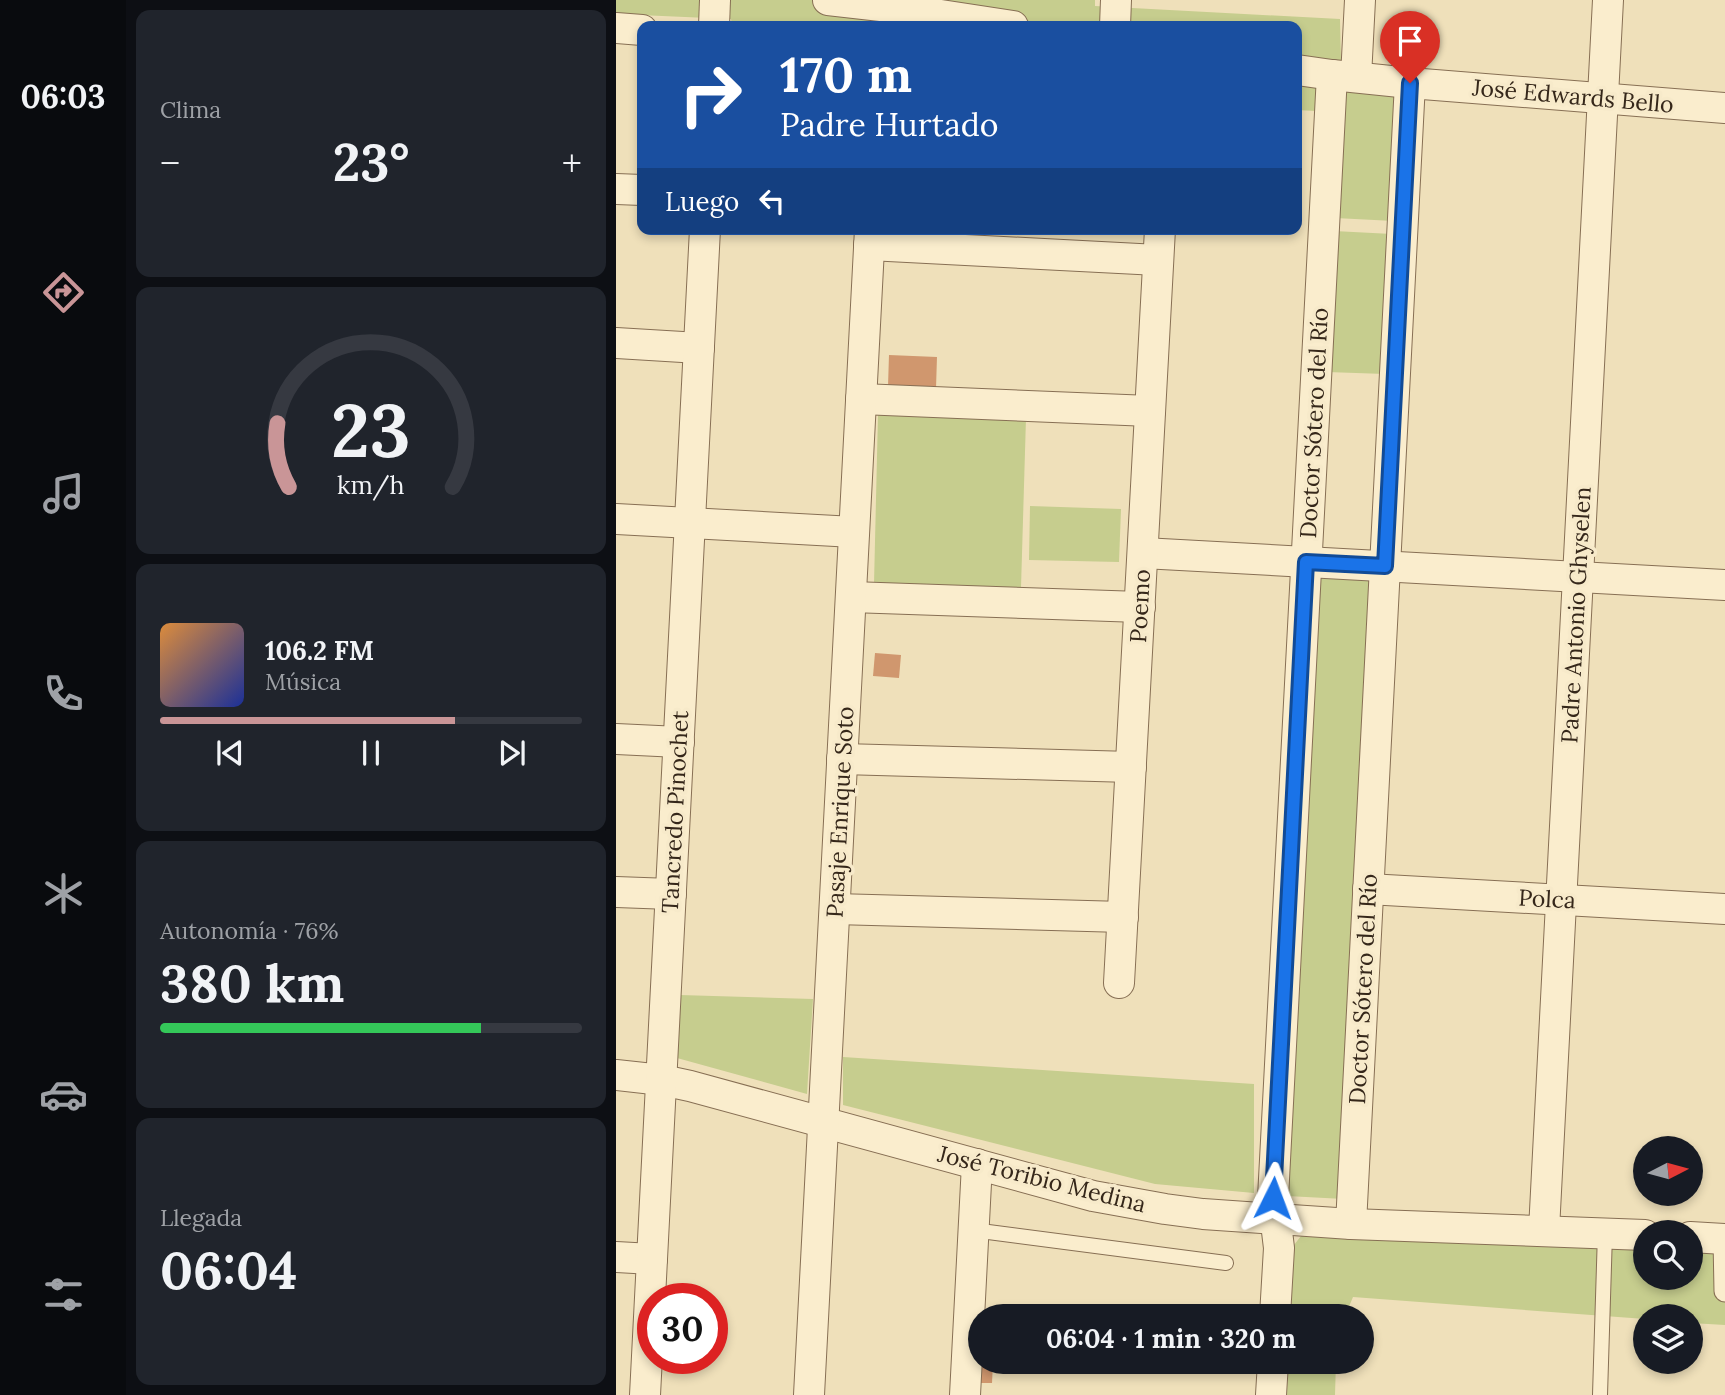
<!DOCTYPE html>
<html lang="es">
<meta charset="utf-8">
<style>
body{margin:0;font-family:Lora,serif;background:#20242c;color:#f1f3f6;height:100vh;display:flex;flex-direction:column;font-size:26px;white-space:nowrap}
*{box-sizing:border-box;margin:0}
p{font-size:23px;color:#9ea1a6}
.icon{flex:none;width:38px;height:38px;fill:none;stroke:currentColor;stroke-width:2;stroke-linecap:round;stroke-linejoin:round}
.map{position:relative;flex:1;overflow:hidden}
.sheet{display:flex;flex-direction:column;gap:10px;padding:10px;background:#0d0f14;width:490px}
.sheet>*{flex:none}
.guide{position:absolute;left:21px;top:21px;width:665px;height:214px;border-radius:14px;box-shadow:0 4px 10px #0003;background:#1a4fa0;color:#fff;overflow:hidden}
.needle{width:46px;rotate:84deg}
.fabs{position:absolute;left:1017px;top:1136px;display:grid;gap:14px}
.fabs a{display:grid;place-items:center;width:70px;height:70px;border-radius:50%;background:#171b24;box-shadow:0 4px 10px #0003;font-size:35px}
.speed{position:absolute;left:21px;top:1283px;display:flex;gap:14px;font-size:35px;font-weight:700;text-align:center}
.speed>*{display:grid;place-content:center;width:91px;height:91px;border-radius:50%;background:#171b24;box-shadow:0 4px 10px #0003;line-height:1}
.speed .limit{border:10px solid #d22;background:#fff;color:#111}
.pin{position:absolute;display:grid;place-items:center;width:60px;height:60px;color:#fff;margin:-72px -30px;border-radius:50% 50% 50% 0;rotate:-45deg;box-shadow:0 0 7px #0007}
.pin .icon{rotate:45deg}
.me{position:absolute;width:77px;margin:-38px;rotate:3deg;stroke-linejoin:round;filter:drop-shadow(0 0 5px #0008)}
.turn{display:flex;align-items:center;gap:24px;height:147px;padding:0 28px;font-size:32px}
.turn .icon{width:91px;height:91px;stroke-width:2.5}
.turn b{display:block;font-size:49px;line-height:60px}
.then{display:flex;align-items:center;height:66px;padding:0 28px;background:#0003;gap:14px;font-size:26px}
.big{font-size:52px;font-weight:700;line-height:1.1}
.sheet .widget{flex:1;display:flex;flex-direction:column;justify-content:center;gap:10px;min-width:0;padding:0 24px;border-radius:14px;background:#20242c}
.sheet .dial{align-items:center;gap:0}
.dial svg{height:182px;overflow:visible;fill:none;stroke:#363941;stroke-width:7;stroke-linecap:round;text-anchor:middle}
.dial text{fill:#f1f3f6;stroke:none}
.song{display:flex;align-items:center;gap:21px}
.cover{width:84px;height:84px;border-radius:10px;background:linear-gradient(135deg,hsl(30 70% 55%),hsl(230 70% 35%))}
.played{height:7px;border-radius:4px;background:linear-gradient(90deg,#c99597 70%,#363941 70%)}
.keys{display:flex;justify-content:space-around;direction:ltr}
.heat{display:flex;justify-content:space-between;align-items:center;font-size:38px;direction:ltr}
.charge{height:10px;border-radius:5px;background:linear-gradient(90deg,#34c759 76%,#363941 0)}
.trip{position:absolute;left:352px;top:1304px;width:406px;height:70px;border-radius:35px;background:#171b24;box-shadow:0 4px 10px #0003;font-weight:700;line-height:70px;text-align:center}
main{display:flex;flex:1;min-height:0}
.tabs{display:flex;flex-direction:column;width:126px;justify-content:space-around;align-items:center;background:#090b0e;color:#9ea1a6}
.tabs .icon{width:49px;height:49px}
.tabs .current{color:#c99597}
.tabs b{font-size:32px;color:#f1f3f6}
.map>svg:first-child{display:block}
</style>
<main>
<nav class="tabs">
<b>06:03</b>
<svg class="icon current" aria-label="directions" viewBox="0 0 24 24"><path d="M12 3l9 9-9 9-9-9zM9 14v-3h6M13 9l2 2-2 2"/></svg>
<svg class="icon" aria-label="music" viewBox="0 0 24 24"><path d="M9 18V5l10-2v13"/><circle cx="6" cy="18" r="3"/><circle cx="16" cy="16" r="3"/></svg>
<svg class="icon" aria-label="phone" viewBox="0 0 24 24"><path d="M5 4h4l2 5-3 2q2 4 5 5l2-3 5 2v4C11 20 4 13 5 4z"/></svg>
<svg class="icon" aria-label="climate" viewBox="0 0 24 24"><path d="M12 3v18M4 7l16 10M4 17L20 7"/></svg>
<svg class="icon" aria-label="car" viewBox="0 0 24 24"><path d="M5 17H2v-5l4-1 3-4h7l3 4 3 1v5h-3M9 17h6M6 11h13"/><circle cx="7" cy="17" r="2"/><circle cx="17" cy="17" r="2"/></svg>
<svg class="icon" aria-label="filters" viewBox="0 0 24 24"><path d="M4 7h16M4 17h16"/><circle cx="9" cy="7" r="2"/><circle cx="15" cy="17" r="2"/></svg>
</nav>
<section class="sheet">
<div class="widget"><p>Clima</p>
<div class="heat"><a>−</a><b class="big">23°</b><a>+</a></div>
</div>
<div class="widget dial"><svg viewBox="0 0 100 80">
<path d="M14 69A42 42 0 1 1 86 69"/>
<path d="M14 69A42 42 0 0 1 9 41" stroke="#c99597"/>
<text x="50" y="56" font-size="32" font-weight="700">23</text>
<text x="50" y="72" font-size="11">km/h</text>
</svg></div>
<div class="widget">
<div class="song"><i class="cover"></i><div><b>106.2 FM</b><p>Música</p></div></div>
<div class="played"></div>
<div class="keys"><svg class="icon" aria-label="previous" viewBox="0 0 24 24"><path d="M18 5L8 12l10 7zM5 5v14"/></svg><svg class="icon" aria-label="pause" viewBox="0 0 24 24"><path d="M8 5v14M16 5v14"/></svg><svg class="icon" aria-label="next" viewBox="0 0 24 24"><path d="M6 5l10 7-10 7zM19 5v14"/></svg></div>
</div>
<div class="widget"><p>Autonomía · 76%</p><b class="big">380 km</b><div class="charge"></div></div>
<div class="widget"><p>Llegada</p><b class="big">06:04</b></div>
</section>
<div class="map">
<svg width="1109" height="1395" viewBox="0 0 1109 1395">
<rect width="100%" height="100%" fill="#efe0ba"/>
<g fill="#c6cd8e">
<path d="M 0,0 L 479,0 L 479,6 L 724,19 L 725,62 L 703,58 L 700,111 L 681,110 L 681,26 L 116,26 L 115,19 L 0,14 Z"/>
<path d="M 726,90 L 784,92 L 778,221 L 719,218 Z"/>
<path d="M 718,231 L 776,234 L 769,374 L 711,372 Z"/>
<path d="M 262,414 L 410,418 L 405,588 L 258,584 Z"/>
<path d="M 414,506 L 505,509 L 503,562 L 413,560 Z"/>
<path d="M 703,571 L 760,574 L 728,1199 L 671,1196 Z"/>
<path d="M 64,995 L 197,999 L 191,1094 L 61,1058 Z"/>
<path d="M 227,1057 L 638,1084 L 638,1193 L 539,1184 L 227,1105 Z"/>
<path d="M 685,1236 L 737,1236 L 1029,1250 L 1029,1278 L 1074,1278 L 1075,1252 L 1109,1254 L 1109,1325 L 1075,1323 L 1074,1316 L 1029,1316 L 1029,1319 L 737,1297 L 729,1316 L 675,1316 L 678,1245 Z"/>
<path d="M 672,1362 L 720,1362 L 719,1395 L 671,1395 Z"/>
</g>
<g fill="#d0976e">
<path d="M 273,355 L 321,357 L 320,388 L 272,386 Z"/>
<path d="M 259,653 L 285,655 L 283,678 L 257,676 Z"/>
<path d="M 365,1362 L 377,1362 L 376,1383 L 364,1383 Z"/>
</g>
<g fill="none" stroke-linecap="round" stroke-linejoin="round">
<g stroke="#876f54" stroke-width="16">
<g id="service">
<path d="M 357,1230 L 610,1263"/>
<path d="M 984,1395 L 989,1233"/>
</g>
</g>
<g stroke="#876f54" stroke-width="23">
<path id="pedestrian" d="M 1108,1239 L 1109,1291"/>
</g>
<g stroke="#876f54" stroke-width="32">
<g id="minor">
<path d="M 212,0 L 265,6 L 397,26"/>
<path d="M 98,26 L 99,0"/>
<path d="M 499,26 L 500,0"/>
<path d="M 0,28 L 26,30"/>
<path d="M 681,70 L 716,75 L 794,83 L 1109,108"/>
<path d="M 740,77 L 744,0"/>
<path d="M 0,189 L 26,190"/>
<path d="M 253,245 L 542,260"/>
<path d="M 0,343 L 83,348"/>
<path d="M 245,399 L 534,411"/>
<path d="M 0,519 L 238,532"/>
<path d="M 527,553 L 1109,585"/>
<path d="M 235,597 L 524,607"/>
<path d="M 0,739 L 63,742"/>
<path d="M 226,759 L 515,767"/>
<path d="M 752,889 L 1109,909"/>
<path d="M 0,892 L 55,894"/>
<path d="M 219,909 L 507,917"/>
<path d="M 503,983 L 544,229"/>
<path d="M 0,1075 L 46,1080 L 74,1086 L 477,1196 L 549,1209 L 587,1214 L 735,1224 L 1029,1235"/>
<path d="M 735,1224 L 794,83"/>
<path d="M 928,1230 L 992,0"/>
<path d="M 1074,1237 L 1109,1239"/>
<path d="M 0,1257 L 36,1259"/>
<path d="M 659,1316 L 663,1248 L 657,1198 L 716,75"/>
<path d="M 29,1395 L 89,229"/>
<path d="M 193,1395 L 254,229"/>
<path d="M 349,1395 L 361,1164"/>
<path d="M 655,1395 L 657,1362"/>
</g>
</g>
<use href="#service" stroke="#faedcd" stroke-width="14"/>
<use href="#pedestrian" stroke="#faedcd" stroke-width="21"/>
<use href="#minor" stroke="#faedcd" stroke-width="30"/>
</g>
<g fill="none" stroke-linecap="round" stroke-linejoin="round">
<g stroke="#114b97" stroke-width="18">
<path id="route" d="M 657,1198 L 690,562 L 769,566 L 794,83"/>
</g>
<use href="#route" stroke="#1a73e8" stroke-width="12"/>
</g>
<g text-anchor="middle" stroke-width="7" stroke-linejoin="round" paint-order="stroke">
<g font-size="23" fill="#35271a" stroke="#f7eaca">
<text transform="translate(957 96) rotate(5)" y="8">José Edwards Bello</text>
<text transform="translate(698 423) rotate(-87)" y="8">Doctor Sótero del Río</text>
<text transform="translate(524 606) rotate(-87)" y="8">Poemo</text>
<text transform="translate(960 615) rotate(-87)" y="8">Padre Antonio Ghyselen</text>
<text transform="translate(59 812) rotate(-87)" y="8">Tancredo Pinochet</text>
<text transform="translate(224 812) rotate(-87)" y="8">Pasaje Enrique Soto</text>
<text transform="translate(931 899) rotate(3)" y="8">Polca</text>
<text transform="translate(747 989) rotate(-87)" y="8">Doctor Sótero del Río</text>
<text transform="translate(426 1179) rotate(14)" y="8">José Toribio Medina</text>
</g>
</g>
</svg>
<div class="fabs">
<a><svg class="needle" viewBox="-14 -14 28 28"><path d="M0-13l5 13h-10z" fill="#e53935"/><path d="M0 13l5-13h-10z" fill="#9ea1a6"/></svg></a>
<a><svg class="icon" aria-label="search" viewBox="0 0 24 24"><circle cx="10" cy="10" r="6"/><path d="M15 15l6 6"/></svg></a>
<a><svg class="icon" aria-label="layers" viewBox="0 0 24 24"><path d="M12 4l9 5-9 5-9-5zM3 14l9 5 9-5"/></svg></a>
</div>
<div class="speed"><div class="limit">30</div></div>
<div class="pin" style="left:794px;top:83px;background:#d93025"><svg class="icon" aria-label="arrive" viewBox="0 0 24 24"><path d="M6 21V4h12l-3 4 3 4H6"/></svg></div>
<svg class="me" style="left:657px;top:1198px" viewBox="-20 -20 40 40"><path d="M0-17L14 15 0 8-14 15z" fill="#1a73e8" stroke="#fff" stroke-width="4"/></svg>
<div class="trip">06:04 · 1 min · 320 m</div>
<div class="guide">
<div class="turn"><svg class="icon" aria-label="right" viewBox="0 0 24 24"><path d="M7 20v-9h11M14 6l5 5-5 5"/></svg><div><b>170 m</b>Padre Hurtado</div></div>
<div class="then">Luego<svg class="icon" aria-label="left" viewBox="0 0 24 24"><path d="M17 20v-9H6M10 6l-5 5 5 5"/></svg></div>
</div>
</div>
</main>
